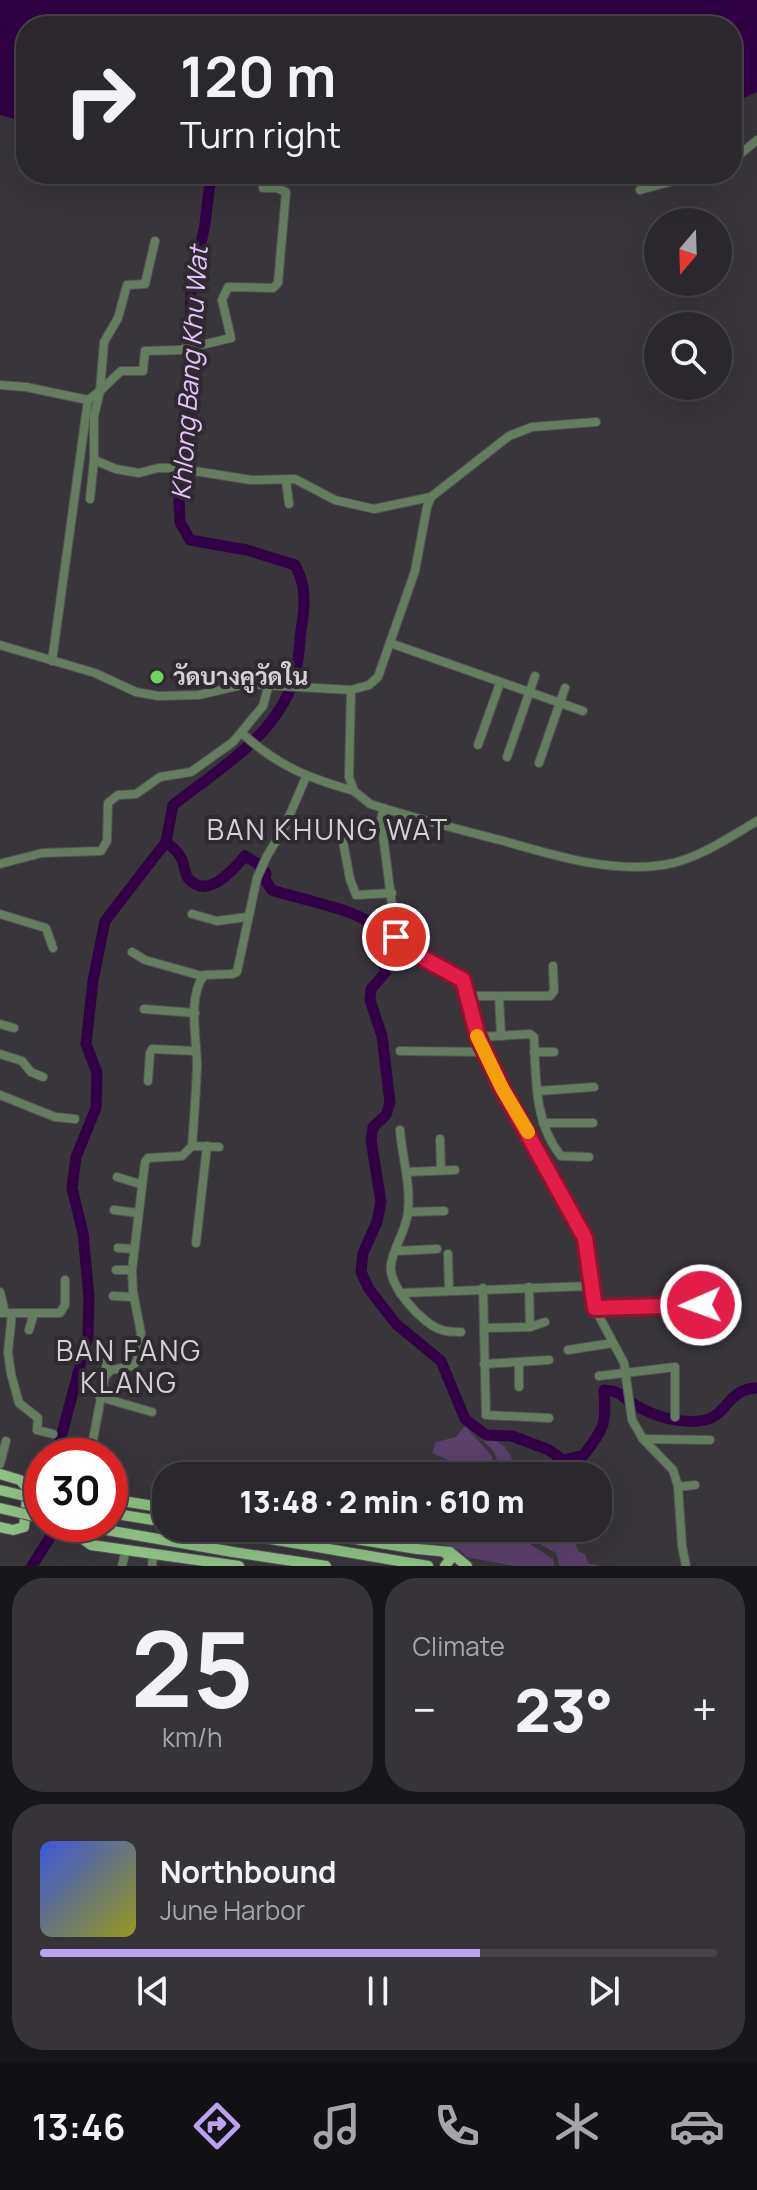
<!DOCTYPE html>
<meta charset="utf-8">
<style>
body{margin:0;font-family:Manrope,Sarabun,sans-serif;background:#363438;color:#f1f3f6;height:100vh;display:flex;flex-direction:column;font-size:30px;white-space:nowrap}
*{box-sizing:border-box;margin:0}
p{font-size:26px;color:#a5a6a9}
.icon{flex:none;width:44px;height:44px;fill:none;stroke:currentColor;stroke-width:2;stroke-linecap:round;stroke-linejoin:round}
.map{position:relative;height:1566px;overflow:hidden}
.side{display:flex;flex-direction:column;gap:12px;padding:12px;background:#171618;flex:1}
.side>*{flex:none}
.hud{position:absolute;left:16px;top:16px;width:726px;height:168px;border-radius:32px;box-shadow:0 8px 32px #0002,0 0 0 2px #464448;background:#2a282c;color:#f1f3f6;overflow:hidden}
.needle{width:52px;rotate:199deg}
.buttons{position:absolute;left:644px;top:208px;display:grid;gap:16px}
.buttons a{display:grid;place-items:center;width:88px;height:88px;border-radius:50%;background:#2a282c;box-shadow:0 8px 32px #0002,0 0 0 2px #464448;font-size:40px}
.speed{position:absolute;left:24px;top:1438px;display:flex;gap:16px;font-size:40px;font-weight:700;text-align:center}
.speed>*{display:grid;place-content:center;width:104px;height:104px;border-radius:50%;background:#2a282c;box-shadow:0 8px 32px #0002,0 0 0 2px #464448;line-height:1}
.speed .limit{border:12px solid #d22;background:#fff;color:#111}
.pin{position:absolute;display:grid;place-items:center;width:68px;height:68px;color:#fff;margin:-34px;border:4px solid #fff;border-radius:50%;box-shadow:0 2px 8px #0007}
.me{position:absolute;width:88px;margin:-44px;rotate:268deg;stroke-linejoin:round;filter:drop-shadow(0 0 6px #0008)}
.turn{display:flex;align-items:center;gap:28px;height:168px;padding:0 32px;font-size:36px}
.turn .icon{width:104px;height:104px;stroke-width:2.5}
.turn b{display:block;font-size:56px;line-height:68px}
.big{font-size:60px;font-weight:800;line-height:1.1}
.side .card{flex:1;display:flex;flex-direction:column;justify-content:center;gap:12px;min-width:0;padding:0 28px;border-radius:32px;background:#363438}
.side .dial{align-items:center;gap:0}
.dial b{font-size:104px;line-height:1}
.song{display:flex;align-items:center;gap:24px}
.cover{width:96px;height:96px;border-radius:12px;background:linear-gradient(135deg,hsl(230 70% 55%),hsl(60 70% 35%))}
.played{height:8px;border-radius:4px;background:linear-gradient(90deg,#bca0f2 65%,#464448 65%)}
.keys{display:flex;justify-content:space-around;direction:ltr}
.heat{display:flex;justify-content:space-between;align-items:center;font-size:44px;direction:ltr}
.side .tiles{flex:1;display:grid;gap:12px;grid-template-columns:1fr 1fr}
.card:last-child{grid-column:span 2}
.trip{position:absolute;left:152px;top:1462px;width:460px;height:80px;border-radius:32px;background:#2a282c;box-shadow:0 8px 32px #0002,0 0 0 2px #464448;font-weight:800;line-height:80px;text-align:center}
.menu{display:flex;height:128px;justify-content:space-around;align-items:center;background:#111012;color:#a5a6a9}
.menu .icon{width:56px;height:56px}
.menu .selected{color:#bca0f2}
.menu b{font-size:36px;color:#f1f3f6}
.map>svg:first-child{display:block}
</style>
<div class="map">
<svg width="757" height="1566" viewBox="0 0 757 1566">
<rect width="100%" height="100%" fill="#38353b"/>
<g fill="#5a406a">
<path d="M 468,1424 L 504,1446 L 524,1476 L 503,1476 L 494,1452 Z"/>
<path d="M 465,1426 L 491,1455 L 499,1476 L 446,1476 L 448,1460 L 432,1453 L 436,1442 L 456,1437 Z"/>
<path d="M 431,1528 L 520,1528 L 524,1540 L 553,1559 L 554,1566 L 514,1566 L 467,1557 C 459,1547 448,1546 435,1543 L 431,1538 Z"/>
<path d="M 525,1528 L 571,1528 L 578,1551 L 585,1554 L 588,1563 L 600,1566 L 560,1566 L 556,1553 L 529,1538 Z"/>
</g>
<path fill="#310045" d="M 0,0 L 757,0 L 757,92 L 732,103 L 732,26 L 26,26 L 26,122 L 0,115 Z"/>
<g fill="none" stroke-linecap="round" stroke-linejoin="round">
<g stroke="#310045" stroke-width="11">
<path d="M 166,842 C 175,849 182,855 184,867 C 186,872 185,874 188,878 C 207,901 233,870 245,856 L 257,863 L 266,873 L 265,880 L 272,890 C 294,898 359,910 372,925 C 383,939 384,956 385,973 L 371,989 L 370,1000 L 382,1036 L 390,1102 L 386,1115 L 373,1127 L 371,1140 L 381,1202 L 377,1222 L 363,1253 L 361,1272 L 369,1289 L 396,1324 L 441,1361 L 465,1419 L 486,1435 L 512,1436 L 549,1450 L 563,1460 L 583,1456 C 604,1428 607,1425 604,1390 C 623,1391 622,1398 637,1406 C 656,1417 683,1425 705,1420 C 728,1415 727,1389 757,1388"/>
<path d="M 56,1456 L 88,1336 L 89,1297 L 83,1233 L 72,1188 L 76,1157 L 96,1108 L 97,1073 L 86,1044 L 93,981 L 105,921 L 166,842 L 173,805 C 219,769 276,736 294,679 C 299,663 299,646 301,630 C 305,607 307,586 295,565 L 247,550 L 190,540 L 180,522 L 178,477 L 189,417 L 191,289 L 205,224 L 211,174"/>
<path d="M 32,1566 L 54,1531 L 54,1524"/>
</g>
<g stroke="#545157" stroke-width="10">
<g id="minor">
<path d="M 732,161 L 757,140"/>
<path d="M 640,190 L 699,174"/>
<path d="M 0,385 L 26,387 L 88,400"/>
<path d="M 94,460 L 116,469 L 139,473 L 158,468 L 176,468 L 251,480 L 295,479 L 335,500 L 374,509 L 431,497"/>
<path d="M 286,480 L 289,504"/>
<path d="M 90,499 L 94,460 L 94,416 L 100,391 L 121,371 L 143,371 L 145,351 L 180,350 L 231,338 L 222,300 L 228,287 L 273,288 L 278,283 L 286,192 L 277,188 L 263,188"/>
<path d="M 390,643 L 583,711"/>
<path d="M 0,645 L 95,673 L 136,692 L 158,696 L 199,695 L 246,684 L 351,690 L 369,685 L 378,677 L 415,571 L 427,507 L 431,497 L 509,436 L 532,427 L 596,422"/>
<path d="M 52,661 L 88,400 L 100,391 L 104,342 L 118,318 L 127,285 L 145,284 L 155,241"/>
<path d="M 351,690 L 349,777 L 354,791 L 370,804 C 413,818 457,829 500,840 C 553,855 608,873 663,865 C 697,860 728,838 757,821"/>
<path d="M 243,734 C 278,766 308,778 354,791"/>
<path d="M 478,745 L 500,683"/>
<path d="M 507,757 L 535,676"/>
<path d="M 539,763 L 565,688"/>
<path d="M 384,808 L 381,819 L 396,937 L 403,947 L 463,980 L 478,1037 L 502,1088 L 585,1238 L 592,1303 L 624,1363 L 632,1420 L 643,1439 L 673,1470 L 678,1486 L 682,1546 L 686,1566"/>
<path d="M 340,826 L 350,879 L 356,895 L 392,893"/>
<path d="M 0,864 L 42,853 L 101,851 L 107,841 L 108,803 L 118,795 L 136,794 L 160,777 L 191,772 L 233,742 L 263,706 L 269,684"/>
<path d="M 0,914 L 46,928 L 53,948"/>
<path d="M 192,914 L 217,921 L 247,917"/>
<path d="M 132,952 L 145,960 L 202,976"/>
<path d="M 468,996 L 550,996 L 554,991 L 553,966"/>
<path d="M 499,996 L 501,1036"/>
<path d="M 144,1009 L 195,1013"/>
<path d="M 0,1024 L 14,1028"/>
<path d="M 478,1037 L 530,1034 L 534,1037 C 536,1078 534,1123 561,1156 L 589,1157"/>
<path d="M 400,1051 L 485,1052"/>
<path d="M 534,1052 L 554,1052"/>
<path d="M 0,1054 L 22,1061 L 31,1072 L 43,1077"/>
<path d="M 148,1081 L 150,1053 L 152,1049 L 196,1051"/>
<path d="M 538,1091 L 594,1087"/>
<path d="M 0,1095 L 55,1117 L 75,1119"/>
<path d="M 543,1123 L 593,1123"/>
<path d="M 400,1130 C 402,1157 411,1184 408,1211 C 407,1229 394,1246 391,1264 C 387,1285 423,1325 442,1330 C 448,1332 455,1332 461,1332"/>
<path d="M 440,1139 L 441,1170"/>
<path d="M 192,1146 L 219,1147"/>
<path d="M 407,1172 L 455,1170"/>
<path d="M 117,1177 L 140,1184"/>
<path d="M 114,1210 L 138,1213"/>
<path d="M 408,1212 L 444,1211"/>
<path d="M 196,1243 L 207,1146"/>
<path d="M 118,1248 L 134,1249"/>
<path d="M 396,1251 L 437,1249"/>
<path d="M 448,1254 L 449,1290"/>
<path d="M 116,1270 L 132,1270"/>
<path d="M 529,1287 L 530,1327"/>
<path d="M 483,1288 L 486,1415 L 549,1418"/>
<path d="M 0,1292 L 5,1313"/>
<path d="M 400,1293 L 590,1286"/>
<path d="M 113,1296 L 133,1297"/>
<path d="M 595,1308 L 701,1305"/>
<path d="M 0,1313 L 60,1313 L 65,1305 L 65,1280"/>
<path d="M 12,1313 L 8,1352 L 11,1374 L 19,1403 L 38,1418 L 37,1430 L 53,1434"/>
<path d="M 484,1328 L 530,1327 L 545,1322"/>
<path d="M 29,1330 L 34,1313"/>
<path d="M 568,1350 L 613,1343"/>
<path d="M 484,1364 L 549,1360"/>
<path d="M 105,1376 L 109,1345"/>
<path d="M 599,1376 L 675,1367 L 675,1417"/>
<path d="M 519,1387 L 519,1363"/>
<path d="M 100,1397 L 152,1412"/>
<path d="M 643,1439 L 710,1440"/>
<path d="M 90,1456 L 105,1376 L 111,1370 L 132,1366 L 137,1361 L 141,1333 L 133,1292 L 132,1270 L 145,1162 L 148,1158 L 182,1156 L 192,1146 C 194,1120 196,1093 197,1066 C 197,1038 187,998 204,975 L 232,974 L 237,972 L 257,878 L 267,856 L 284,828 L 306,777"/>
<path d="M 0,1464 L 6,1441"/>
<path d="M 678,1487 L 695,1485"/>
<path d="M 413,1528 L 417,1549"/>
<path d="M 122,1566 L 126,1549"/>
<path d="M 152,1566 L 153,1553"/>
</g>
</g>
<g stroke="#545157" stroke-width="12">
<g id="major">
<path d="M 0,1474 L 20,1480 L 28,1489 L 24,1527 L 13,1530 L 0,1527"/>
<path d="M 110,1499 L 166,1508"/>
<path d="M 110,1513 L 166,1522"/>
<path d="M 81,1524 L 83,1539 L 91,1545 L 239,1566"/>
<path d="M 206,1528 L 428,1566"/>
<path d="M 288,1528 L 417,1549 L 450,1552 L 467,1566"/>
<path d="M 233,1552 L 326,1566"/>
<path d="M 445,1566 L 451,1558 L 445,1553"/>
</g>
</g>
<use href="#minor" stroke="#647d5f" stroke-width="8"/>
<use href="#major" stroke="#8fc285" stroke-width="10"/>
<g stroke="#545157" stroke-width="12" stroke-linecap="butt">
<g id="major-bridge">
<path d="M 0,1490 L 42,1500"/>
<path d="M 0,1508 L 42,1518"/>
<path d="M 72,1524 L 233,1552"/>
</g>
</g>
<use href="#major-bridge" stroke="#8fc285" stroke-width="10"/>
</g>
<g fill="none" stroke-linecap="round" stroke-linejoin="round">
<g stroke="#92132f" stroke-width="20">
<path id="route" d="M 396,937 L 403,947 L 463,980 L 478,1037 L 502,1088 L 585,1238 L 595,1308 L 701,1305"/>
</g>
<use href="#route" stroke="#e11d48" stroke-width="14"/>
<path stroke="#f59e0b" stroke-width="14" d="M 477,1036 L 502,1088 L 528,1132"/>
</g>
<circle fill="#71d25e" stroke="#2e2a30" stroke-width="3" cx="157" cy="677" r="8"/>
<g text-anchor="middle" stroke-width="8" stroke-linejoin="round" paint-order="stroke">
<g font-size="24" font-weight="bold" fill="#d3d1d5" stroke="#2e2a30" text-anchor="start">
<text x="173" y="685">วัดบางคูวัดใน</text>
</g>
<g font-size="26" font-style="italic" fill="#e8c3fe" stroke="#2e2a30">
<text transform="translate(190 373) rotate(-86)" y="9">Khlong Bang Khu Wat</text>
</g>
<g font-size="28" letter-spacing="2" fill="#d3d1d5" stroke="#2e2a30">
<text x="328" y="840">BAN KHUNG WAT</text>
<text x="129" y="1361">BAN FANG<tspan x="129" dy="32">KLANG</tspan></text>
</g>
</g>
</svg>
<div class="buttons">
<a><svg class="needle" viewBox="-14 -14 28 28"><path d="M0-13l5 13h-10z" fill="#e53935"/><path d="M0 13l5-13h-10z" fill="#a5a6a9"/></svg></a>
<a><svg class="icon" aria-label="search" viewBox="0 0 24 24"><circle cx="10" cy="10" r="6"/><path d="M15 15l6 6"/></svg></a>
</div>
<div class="speed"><div class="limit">30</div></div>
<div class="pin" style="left:396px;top:937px;background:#d93025"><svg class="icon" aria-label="arrive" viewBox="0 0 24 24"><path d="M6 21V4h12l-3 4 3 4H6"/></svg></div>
<svg class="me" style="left:701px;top:1305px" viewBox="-20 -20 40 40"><circle r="17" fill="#e11d48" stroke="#fff" stroke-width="3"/><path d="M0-11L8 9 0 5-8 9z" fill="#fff"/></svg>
<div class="trip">13:48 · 2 min · 610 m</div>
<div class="hud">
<div class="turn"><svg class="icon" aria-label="right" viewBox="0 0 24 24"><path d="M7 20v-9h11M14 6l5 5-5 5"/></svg><div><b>120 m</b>Turn right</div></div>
</div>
</div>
<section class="side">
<div class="tiles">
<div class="card dial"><b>25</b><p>km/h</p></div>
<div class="card"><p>Climate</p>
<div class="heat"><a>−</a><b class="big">23°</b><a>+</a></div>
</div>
<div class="card">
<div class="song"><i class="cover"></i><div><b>Northbound</b><p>June Harbor</p></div></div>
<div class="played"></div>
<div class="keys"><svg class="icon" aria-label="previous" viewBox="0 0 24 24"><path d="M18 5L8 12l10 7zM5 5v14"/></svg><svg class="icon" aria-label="pause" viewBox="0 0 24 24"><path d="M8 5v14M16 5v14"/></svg><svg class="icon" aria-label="next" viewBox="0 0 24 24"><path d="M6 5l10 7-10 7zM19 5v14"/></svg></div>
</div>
</div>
</section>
<nav class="menu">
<b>13:46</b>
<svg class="icon selected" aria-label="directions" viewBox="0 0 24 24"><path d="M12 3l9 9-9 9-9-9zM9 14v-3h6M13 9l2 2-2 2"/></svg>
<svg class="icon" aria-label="music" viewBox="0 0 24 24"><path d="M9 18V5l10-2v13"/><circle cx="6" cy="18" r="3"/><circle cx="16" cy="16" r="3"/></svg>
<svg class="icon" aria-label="phone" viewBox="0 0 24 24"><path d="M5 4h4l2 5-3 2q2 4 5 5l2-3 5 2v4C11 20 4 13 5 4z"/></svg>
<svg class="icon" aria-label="climate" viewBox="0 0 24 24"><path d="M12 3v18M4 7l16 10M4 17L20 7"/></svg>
<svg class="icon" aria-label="car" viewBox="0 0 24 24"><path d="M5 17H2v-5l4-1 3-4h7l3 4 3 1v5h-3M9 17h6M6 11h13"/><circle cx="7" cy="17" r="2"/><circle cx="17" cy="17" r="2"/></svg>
</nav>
